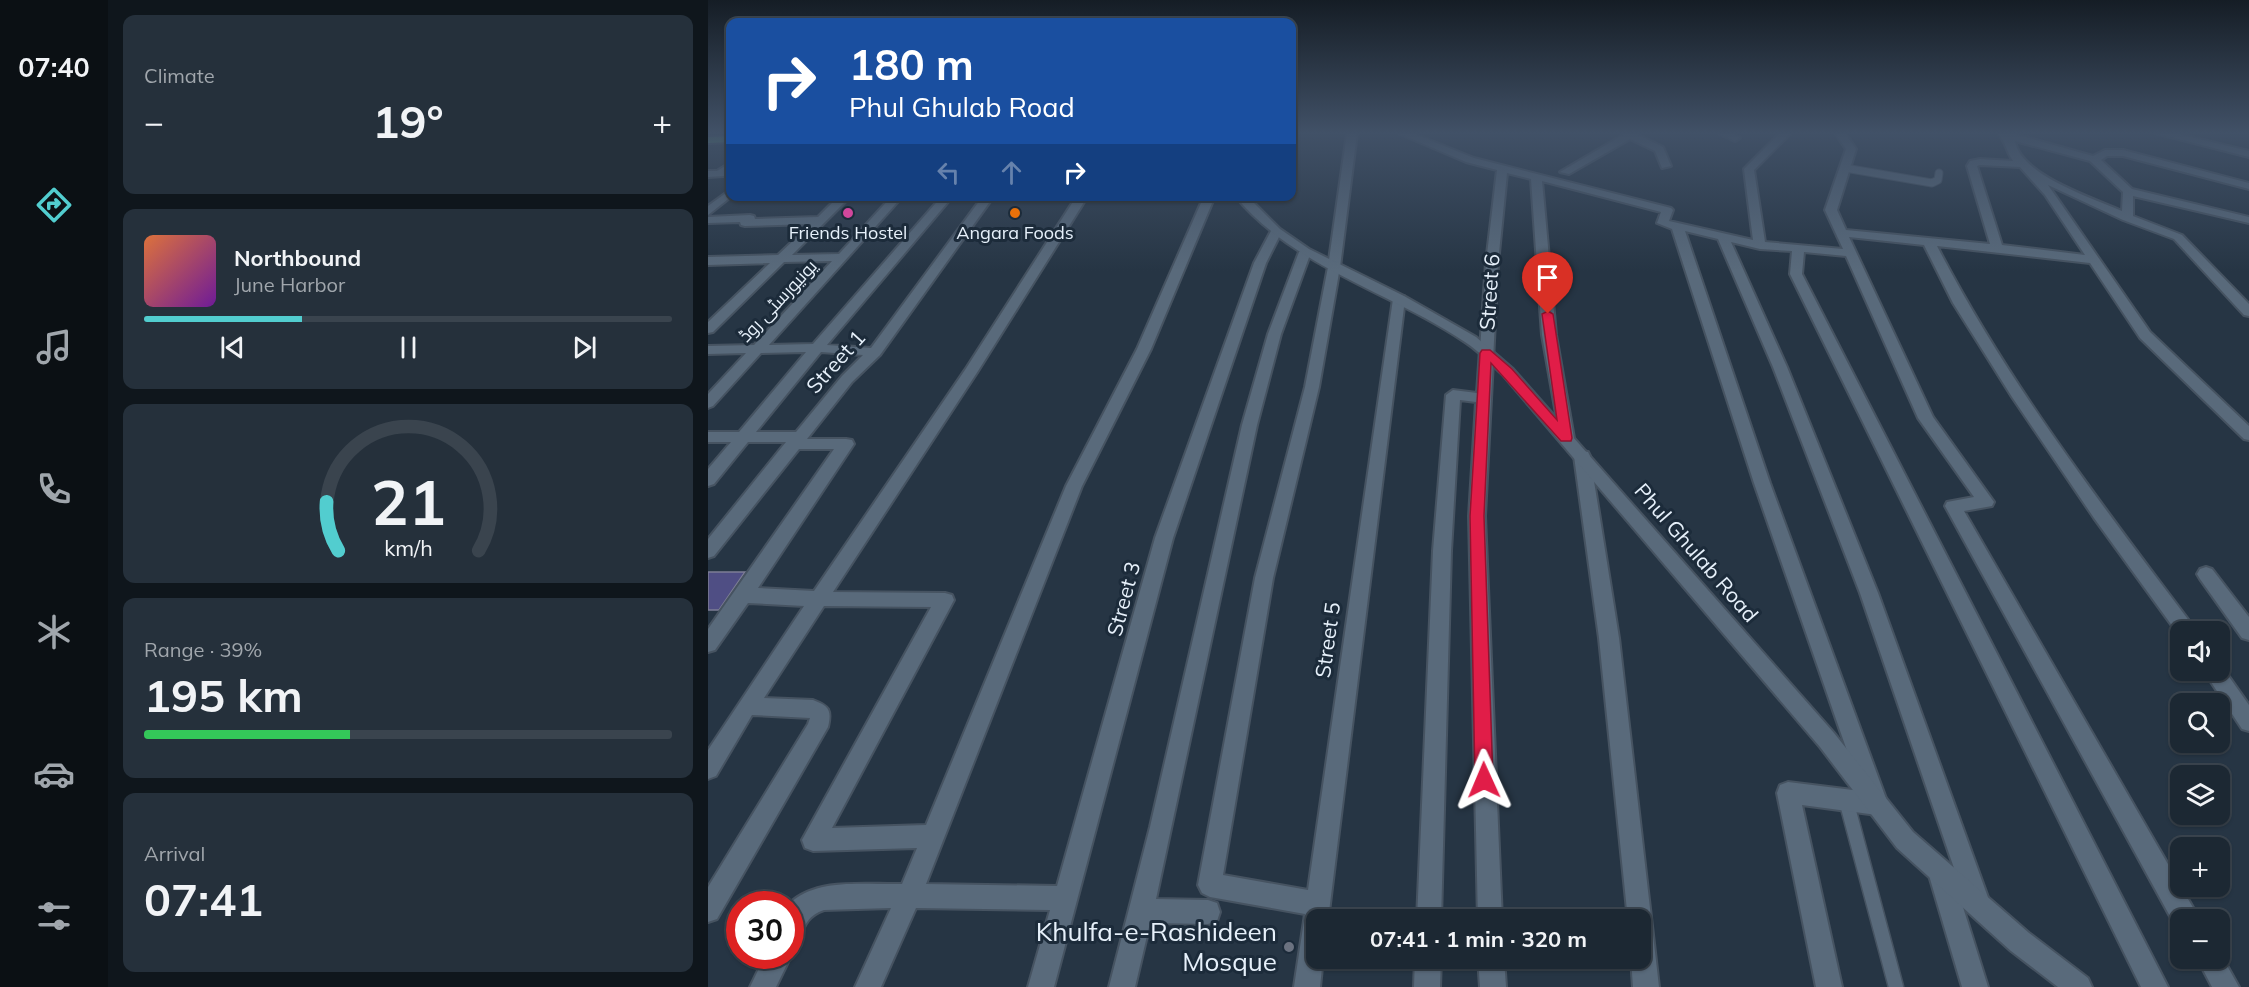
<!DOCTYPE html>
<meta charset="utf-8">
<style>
body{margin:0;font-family:Mulish,Cairo,sans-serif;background:#25303b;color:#f1f3f6;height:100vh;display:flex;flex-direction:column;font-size:22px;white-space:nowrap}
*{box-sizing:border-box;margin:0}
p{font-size:20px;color:#a0a6ac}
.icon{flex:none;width:33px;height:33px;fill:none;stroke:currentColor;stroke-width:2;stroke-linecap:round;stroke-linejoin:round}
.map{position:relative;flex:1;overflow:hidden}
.side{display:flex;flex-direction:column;gap:15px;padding:15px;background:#0f161c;width:600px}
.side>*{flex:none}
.hud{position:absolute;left:18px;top:18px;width:570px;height:183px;border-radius:12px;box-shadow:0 2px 4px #0004,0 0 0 2px #3a444e;background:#1a4fa0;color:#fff;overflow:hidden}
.tools{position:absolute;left:1462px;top:621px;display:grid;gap:12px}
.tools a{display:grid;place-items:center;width:60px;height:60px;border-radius:12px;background:#1c2833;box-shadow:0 2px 4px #0004,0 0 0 2px #3a444e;font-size:30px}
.speed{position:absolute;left:18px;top:891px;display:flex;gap:12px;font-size:30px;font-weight:700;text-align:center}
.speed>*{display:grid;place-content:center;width:78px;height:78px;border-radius:50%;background:#1c2833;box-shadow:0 2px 4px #0004,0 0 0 2px #3a444e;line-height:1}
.speed .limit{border:9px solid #d22;background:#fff;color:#111}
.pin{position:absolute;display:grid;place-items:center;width:51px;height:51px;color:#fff;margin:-62px -26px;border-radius:50% 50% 50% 0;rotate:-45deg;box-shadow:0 0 6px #0007}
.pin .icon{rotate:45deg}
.me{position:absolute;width:66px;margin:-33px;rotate:359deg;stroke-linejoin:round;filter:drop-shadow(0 0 4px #0008)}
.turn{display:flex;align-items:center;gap:21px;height:126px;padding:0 24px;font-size:27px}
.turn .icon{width:78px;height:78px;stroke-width:2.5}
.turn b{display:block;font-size:42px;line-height:51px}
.lanes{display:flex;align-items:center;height:57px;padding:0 24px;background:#0003;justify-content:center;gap:30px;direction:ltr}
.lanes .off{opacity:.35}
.big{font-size:45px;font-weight:700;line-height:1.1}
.side .tile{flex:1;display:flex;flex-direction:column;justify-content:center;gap:9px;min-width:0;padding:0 21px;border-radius:12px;background:#25303b}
.side .dial{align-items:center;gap:0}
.dial svg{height:156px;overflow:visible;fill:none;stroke:#3a444e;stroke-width:7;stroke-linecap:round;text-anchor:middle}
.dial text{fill:#f1f3f6;stroke:none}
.song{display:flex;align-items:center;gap:18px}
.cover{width:72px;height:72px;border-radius:9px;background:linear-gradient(135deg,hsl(20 70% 55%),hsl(280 70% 35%))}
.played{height:6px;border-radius:3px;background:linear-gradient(90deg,#52cdcf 30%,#3a444e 30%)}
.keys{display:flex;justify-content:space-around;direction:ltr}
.heat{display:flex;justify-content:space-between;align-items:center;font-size:33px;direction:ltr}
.charge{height:9px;border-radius:4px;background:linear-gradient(90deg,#34c759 39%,#3a444e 0)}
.trip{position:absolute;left:598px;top:909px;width:345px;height:60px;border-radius:12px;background:#1c2833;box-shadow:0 2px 4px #0004,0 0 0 2px #3a444e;font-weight:700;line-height:60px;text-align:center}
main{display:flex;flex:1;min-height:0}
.dock{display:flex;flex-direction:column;width:108px;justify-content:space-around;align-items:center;background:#0b1014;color:#a0a6ac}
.dock .icon{width:42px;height:42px}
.dock .on{color:#52cdcf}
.dock b{font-size:27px;color:#f1f3f6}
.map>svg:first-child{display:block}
</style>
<main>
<nav class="dock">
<b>07:40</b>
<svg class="icon on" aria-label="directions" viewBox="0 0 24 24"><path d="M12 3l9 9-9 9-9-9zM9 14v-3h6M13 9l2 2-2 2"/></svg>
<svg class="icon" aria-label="music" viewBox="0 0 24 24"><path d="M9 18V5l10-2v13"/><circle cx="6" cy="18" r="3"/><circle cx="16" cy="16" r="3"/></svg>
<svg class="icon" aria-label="phone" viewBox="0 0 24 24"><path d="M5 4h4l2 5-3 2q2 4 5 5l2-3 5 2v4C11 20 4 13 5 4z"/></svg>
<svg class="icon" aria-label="climate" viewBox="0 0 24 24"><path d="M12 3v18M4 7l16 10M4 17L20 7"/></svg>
<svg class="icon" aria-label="car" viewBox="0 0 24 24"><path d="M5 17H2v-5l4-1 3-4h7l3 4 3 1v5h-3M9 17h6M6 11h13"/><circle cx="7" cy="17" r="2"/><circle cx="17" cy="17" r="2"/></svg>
<svg class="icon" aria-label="filters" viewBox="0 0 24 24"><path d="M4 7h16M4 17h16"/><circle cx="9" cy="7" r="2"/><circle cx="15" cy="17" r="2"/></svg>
</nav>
<section class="side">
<div class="tile"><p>Climate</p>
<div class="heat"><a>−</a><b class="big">19°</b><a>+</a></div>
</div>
<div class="tile">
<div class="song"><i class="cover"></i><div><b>Northbound</b><p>June Harbor</p></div></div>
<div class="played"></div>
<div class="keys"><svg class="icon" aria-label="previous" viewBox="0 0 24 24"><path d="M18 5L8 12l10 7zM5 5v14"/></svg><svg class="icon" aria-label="pause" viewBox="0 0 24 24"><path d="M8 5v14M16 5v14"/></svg><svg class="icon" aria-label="next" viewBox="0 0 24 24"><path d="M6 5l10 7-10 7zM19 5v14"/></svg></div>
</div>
<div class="tile dial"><svg viewBox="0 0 100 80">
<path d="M14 69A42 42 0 1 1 86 69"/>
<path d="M14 69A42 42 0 0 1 8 44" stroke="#52cdcf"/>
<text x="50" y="56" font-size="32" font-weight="700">21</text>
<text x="50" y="72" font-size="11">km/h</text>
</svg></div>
<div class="tile"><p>Range · 39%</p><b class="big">195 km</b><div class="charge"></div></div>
<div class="tile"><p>Arrival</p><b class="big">07:41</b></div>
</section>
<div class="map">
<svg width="1541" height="987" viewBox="0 0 1541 987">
<rect width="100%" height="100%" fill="#263544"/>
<path fill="#4f4e84" stroke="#7d7e95" stroke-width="1.5" d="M 0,572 L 37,572 L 11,610 L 0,610 Z"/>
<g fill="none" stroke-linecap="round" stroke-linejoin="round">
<g stroke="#465361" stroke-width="9">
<path id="service-far1" d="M 1137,168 L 1224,183 L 1230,180 L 1231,173"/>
</g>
<g stroke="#465361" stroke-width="17">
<path id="service" d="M 1138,800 L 1188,987"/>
</g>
<g stroke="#465361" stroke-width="4">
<g id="minor">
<path d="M 639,133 L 649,133 L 632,267 L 611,387 L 565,578 L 515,875 L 600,890 L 685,299 L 686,296 L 696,296 L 697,299 L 620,920 L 609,920 L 609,958 L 615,958 L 612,987 L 586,987 L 597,914 L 502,897 L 494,893 L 490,885 L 547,578 L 597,387 L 620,267 Z"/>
<path d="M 690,133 L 704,133 L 766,158 L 963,208 L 965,210 L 961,221 L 1045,240 L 1036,169 L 1072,133 L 1083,133 L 1046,170 L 1057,242 L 1135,249 L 1117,210 L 1138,149 L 1127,133 L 1137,133 L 1148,149 L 1129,210 L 1138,230 L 1282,244 L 1259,166 L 1262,161 L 1272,159 L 1305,161 C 1298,151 1298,142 1290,133 L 1303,133 L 1385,156 L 1397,150 L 1415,150 L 1541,183 L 1541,189 L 1415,156 L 1399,156 L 1393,160 L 1424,189 L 1541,217 L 1541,223 L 1425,196 L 1425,216 L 1474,235 L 1541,304 L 1541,316 L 1536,315 L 1466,239 L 1415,220 L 1340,185 L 1442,332 L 1541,426 L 1541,440 L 1536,439 L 1432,338 L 1382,263 L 1229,246 C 1299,382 1393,504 1485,626 L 1487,632 L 1473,632 L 1473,638 L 1386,518 L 1304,397 L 1245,303 L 1216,245 L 1141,237 L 1225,417 L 1286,502 L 1284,506 L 1256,511 L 1487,911 L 1490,920 L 1473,920 L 1473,930 L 1469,929 L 1237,506 L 1239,502 L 1266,497 L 1210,418 L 1138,256 L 1096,252 L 1094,274 L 1460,987 L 1433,987 L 1082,274 L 1084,251 L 1052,249 L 1023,242 L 1079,367 L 1170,593 L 1282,903 L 1279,912 L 1270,915 L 1261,912 L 1152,593 L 1065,367 L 1010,239 L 977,231 L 1062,483 L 1180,804 L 1177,812 L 1169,815 L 1094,805 L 1134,987 L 1108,987 L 1069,793 L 1072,785 L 1080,782 L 1153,791 L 1046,483 L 964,229 L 949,223 L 953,212 L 834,181 L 848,335 L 866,438 L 863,442 L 853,442 L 834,335 L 823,179 L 799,173 L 790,263 L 777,516 L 794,920 L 770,920 L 761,516 L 768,402 L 752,400 L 743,551 L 733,920 L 709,920 L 725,551 L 738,395 L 745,390 L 769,393 L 778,263 L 789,170 L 758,162 ZM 1307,141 L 1382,161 L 1415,192 L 1414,211 C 1385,198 1312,175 1307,141 ZM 1272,165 L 1312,167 L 1337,195 L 1377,255 L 1294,245 L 1269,166 Z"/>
<path d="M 913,133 L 926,133 L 955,147 L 963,166 L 954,168 L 947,151 L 922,139 L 861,174 L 852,172 L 915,135 Z"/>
<path d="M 1010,133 L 1024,133 L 1032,138 L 1027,141 Z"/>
<path d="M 1447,133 L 1466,133 L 1541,151 L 1541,157 Z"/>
<path d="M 22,163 L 22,171 L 16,176 L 0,177 L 0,171 L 9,171 Z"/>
<path d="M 22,190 L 22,196 L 24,196 L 0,215 L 0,206 Z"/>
<path d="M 131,196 L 143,196 L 84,255 L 131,254 L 184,196 L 195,196 L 61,345 L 105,344 L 234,196 L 245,196 L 119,345 L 163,348 L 275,196 L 286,196 L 172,355 L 144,382 L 99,439 L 138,439 L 144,440 L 146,444 L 50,588 L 106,591 L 257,370 L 368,197 L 375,196 L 378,199 L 270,371 L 125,592 L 237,593 L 244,595 L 246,600 L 124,828 L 218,825 L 358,486 L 429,349 L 496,196 L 507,196 L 443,349 L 374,486 L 218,884 L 349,886 L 447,538 L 546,263 L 564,229 L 568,228 L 574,231 L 558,263 L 465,538 L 346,987 L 320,987 L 342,910 L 208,908 L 173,987 L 147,987 L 183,908 L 116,910 C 101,915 97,924 91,938 L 82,941 L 81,904 C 108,877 158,885 194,884 L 209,848 L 105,851 L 97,848 L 94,840 L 223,607 L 116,606 L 56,698 L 105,700 C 121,706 124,710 120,727 L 9,919 L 0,922 L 0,887 L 100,724 L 102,718 L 44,715 L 8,776 L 0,779 L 0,750 L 96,606 L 40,603 L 7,650 L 0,652 L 0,629 L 126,449 L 91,449 L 6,556 L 0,558 L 0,539 L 78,442 L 40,442 L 6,484 L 0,486 L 0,469 L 23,442 L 0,442 L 0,432 L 31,432 L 98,352 L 53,353 L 5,406 L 0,408 L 0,394 L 38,353 L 0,354 L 0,346 L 46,345 L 124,261 L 76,262 L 5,332 L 0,333 L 0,322 L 62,263 L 0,265 L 0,257 L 70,255 L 103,224 L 37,226 L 33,225 L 32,222 L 0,223 L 0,217 L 42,215 L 46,216 L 47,219 L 110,217 ZM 113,352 L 155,355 L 134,376 L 88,432 L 48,432 Z"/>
<path d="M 597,248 L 603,252 L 573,334 L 549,425 L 448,899 L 500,900 L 509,903 L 512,912 L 509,921 L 500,924 L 442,923 L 427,987 L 401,987 L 442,827 L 534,425 L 560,334 L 591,252 Z"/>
<path d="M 874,451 L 880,452 L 882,456 L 911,638 L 951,987 L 925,987 L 923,958 L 933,958 L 933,920 L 920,920 L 891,638 L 866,456 L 868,452 Z"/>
<path d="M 1498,567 L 1504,569 L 1541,617 L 1541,640 L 1534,638 L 1492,579 L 1489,574 L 1492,569 Z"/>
<path d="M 1512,664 L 1541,705 L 1541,731 L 1534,729 L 1495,670 L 1512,670 Z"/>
<path d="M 1232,860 L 1240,864 L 1244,872 L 1280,987 L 1254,987 L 1220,872 L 1224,864 Z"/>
<path d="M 1512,953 L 1531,987 L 1504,987 L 1489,958 L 1512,958 Z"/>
<path d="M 57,956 L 83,956 L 68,987 L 42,987 Z"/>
<path d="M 707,958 L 733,958 L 732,987 L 706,987 Z"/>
<path d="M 770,958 L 796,958 L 798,987 L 772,987 Z"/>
</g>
</g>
<g stroke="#465361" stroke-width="4">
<path id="tertiary" d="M 527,196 L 539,196 L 572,229 L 601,249 L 696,296 L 768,337 L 805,369 L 1126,733 L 1205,832 L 1321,933 L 1380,978 L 1384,987 L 1350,987 L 1303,951 L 1189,848 L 1112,747 L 795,375 C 783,364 771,351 757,342 C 681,291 587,268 527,196 Z"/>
</g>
<g stroke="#465361" stroke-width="4">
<path id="trunk" d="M 22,136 L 22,142 L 0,143 L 0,137 Z"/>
</g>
<use href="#service-far1" stroke="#596a7b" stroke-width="7"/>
<use href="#service" stroke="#596a7b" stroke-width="14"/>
<use href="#minor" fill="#596a7b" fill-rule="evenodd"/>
<use href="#tertiary" fill="#596a7b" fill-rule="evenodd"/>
<use href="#trunk" fill="#62b87a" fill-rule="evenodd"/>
</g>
<linearGradient id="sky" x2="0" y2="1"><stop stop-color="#151d25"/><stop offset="0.49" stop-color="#415167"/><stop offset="1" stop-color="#415167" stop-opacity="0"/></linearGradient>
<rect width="1541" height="271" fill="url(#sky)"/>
<path fill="#e11d48" stroke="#92132f" stroke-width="1.5" d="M 840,311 L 845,314 L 864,438 L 863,441 L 853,441 L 783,363 L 776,516 L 785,780 L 782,786 L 776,788 L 769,786 L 767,780 L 762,516 L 772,353 L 774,350 L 782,350 L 804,369 L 849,420 L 834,314 Z"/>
<circle fill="#d1479c" stroke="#1c2b3a" stroke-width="2" cx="140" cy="213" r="6"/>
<circle fill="#e8710a" stroke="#1c2b3a" stroke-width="2" cx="307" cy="213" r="6"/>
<circle fill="#6b7280" stroke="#1c2b3a" stroke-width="2" cx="581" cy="947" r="6"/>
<g text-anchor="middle" stroke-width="6" stroke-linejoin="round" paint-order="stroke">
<g font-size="18" fill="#e6f0fa" stroke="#1c2b3a">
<text x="140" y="239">Friends Hostel</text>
<text x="307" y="239">Angara Foods</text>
</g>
<g font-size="18" fill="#e6f0fa" stroke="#1c2b3a">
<text transform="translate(70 301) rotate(-47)" y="6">یونیورسٹی روڈ</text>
</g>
<g font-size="21" fill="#e6f0fa" stroke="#1c2b3a">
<text transform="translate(782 292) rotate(-86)" y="7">Street 6</text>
<text transform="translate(128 362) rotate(-48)" y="7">Street 1</text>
<text transform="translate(988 553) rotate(49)" y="7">Phul Ghulab Road</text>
<text transform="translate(416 599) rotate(-75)" y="7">Street 3</text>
<text transform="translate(620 640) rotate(-82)" y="7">Street 5</text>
</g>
<g font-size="26" fill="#e6f0fa" stroke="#1c2b3a" text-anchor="end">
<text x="569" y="941">Khulfa-e-Rashideen<tspan x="569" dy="30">Mosque</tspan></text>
</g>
</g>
</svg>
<div class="tools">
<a><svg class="icon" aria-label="sound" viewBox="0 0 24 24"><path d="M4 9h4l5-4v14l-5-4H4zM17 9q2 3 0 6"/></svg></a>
<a><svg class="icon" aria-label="search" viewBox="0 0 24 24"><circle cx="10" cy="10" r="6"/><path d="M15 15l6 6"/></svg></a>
<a><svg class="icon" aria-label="layers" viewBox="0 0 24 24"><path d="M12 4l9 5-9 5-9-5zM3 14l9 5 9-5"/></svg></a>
<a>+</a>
<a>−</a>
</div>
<div class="speed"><div class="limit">30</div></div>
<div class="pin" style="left:840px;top:314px;background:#d93025"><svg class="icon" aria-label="arrive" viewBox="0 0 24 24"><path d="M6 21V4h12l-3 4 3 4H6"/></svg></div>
<svg class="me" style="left:776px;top:780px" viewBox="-20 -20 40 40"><path d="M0-17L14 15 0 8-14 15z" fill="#e11d48" stroke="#fff" stroke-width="4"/></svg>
<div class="trip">07:41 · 1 min · 320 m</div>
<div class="hud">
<div class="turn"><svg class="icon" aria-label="right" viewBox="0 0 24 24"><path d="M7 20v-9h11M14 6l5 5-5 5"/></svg><div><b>180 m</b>Phul Ghulab Road</div></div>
<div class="lanes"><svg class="icon off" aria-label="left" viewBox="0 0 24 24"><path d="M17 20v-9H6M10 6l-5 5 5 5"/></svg><svg class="icon off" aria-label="ahead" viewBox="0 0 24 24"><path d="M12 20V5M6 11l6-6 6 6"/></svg><svg class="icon" aria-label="right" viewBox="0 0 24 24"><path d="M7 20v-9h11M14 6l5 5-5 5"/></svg></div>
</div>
</div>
</main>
